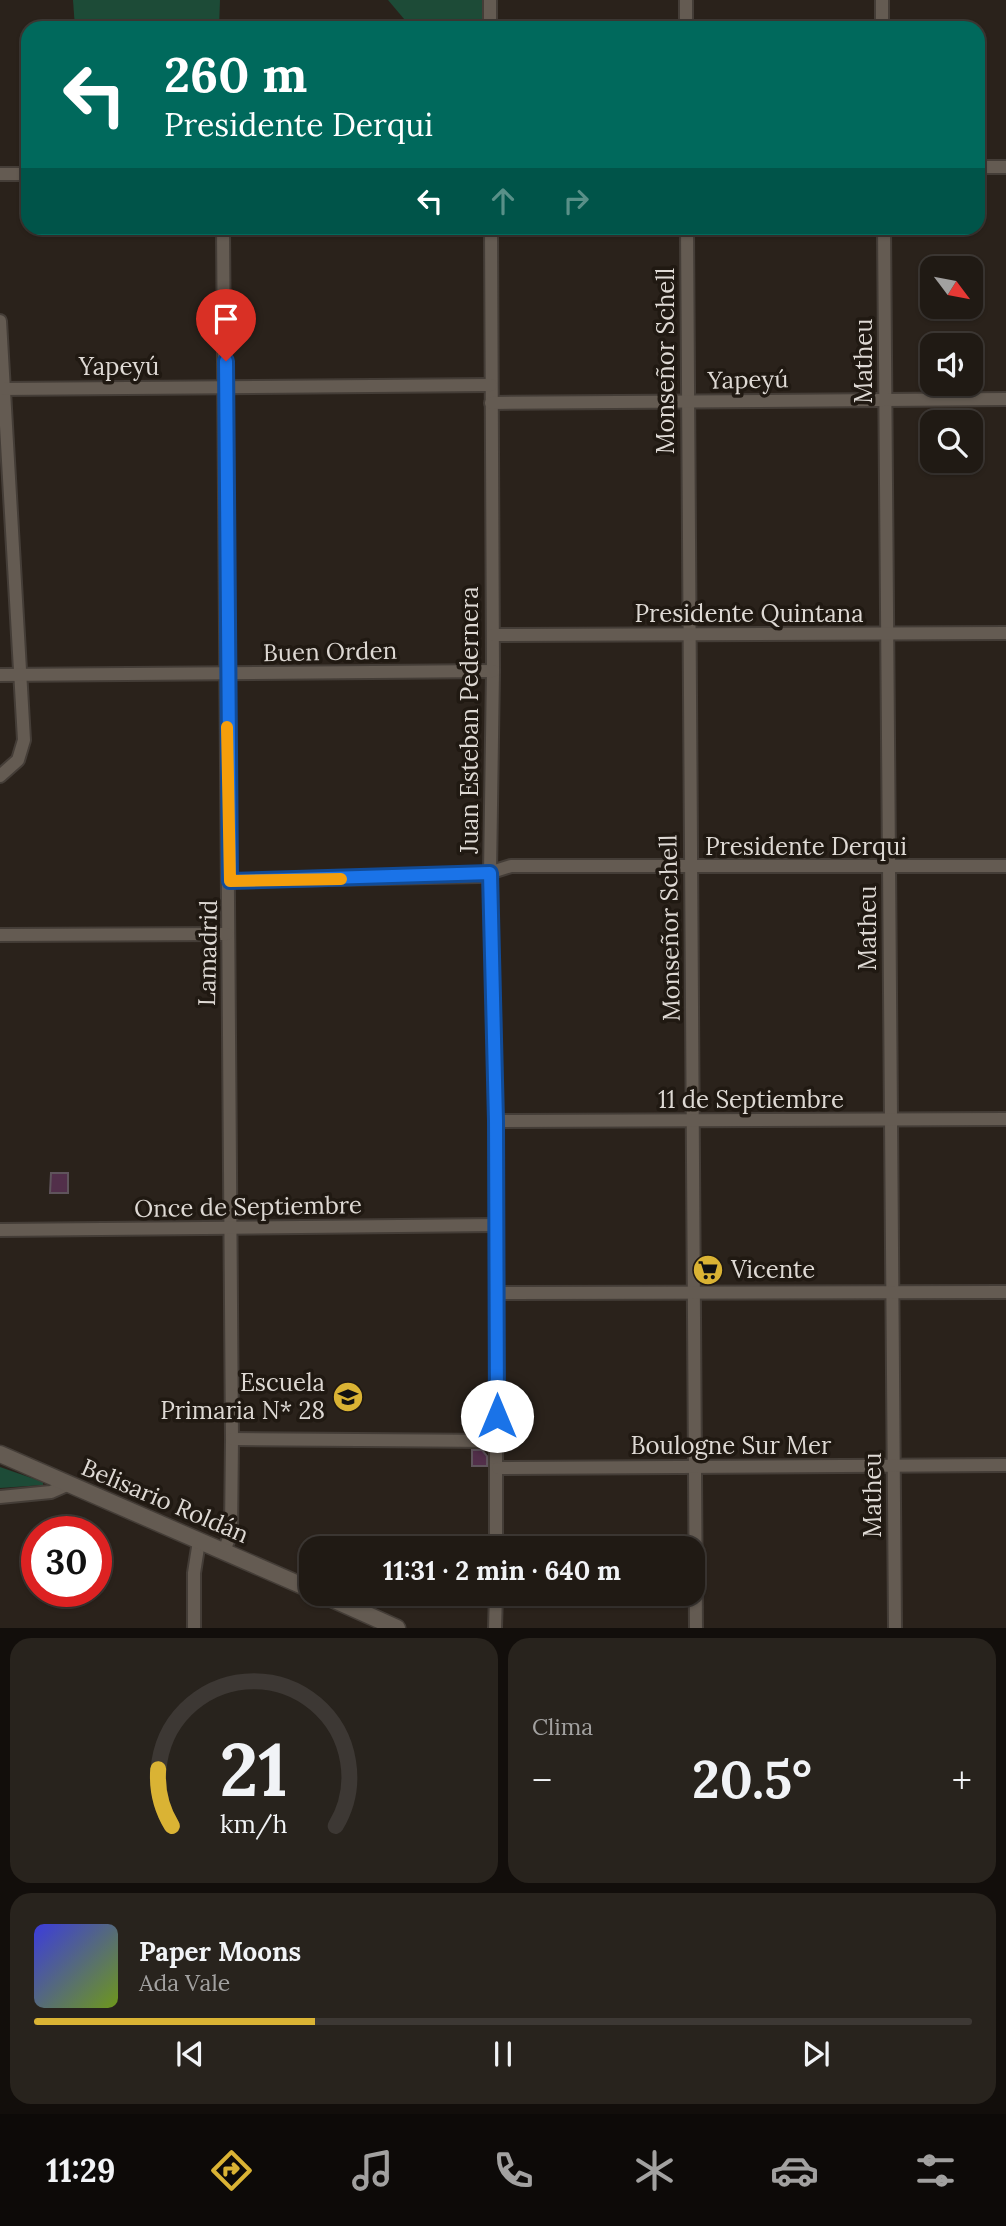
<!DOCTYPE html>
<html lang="es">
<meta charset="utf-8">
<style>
body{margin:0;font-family:Lora,serif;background:#28231d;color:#f1f3f6;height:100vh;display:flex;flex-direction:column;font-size:26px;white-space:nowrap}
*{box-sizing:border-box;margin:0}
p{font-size:23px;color:#a2a1a0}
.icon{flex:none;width:38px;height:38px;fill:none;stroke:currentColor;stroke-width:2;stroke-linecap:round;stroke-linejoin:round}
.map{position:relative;height:1628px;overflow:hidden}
.drawer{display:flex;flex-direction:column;gap:10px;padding:10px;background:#120e0b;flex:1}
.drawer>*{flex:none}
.top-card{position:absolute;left:21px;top:21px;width:964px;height:214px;border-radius:21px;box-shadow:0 2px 5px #0004,0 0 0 2px #3d3834;background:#00695c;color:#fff;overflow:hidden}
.needle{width:46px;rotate:122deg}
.fabs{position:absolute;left:920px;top:256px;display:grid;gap:14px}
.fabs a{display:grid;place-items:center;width:63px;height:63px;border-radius:14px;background:#201a14;box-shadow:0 2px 5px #0004,0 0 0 2px #3d3834;font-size:35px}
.speed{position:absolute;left:21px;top:1516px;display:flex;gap:14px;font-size:35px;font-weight:700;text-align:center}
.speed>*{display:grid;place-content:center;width:91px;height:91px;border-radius:50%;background:#201a14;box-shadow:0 2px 5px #0004,0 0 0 2px #3d3834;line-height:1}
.speed .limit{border:10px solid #d22;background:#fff;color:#111}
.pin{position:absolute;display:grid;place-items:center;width:60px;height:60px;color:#fff;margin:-72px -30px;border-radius:50% 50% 50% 0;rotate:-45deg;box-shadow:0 0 7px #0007}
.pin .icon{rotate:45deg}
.me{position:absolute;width:77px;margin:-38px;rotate:0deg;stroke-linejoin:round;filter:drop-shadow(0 0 5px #0008)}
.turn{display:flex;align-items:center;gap:24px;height:147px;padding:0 28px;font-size:32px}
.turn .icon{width:91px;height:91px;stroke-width:2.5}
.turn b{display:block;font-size:49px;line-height:60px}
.lanes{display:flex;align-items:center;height:66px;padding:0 28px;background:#0003;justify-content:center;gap:35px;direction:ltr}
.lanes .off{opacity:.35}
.big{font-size:52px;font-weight:800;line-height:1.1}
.drawer .tile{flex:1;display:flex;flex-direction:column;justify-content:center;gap:10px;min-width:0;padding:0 24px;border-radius:21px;background:#28231d}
.drawer .dial{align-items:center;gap:0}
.dial svg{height:182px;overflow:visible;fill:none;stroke:#3d3834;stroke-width:7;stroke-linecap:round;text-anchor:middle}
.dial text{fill:#f1f3f6;stroke:none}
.song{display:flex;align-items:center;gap:21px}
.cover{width:84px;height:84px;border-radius:10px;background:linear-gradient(135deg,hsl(240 70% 55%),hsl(80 70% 35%))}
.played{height:7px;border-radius:4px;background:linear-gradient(90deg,#dab334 30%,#3d3834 30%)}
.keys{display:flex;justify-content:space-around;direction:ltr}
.heat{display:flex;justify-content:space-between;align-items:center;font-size:38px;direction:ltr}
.drawer .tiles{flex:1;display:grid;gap:10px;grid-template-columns:1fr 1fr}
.tile:last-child{grid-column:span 2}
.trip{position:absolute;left:299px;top:1536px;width:406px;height:70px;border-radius:21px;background:#201a14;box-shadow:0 2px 5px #0004,0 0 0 2px #3d3834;font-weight:800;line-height:70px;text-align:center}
.menu{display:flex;height:112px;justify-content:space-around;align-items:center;background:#0d0a08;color:#a2a1a0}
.menu .icon{width:49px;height:49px}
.menu .current{color:#dab334}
.menu b{font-size:32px;color:#f1f3f6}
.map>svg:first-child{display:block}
</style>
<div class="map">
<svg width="1006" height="1628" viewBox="0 0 1006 1628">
<rect width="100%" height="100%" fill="#2a221b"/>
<g fill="#1d4b37">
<path d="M 73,0 L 220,0 L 219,28 L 75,28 Z"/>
<path d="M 388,0 L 490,0 L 490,28 L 410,26 Z"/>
<path d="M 0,1467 L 43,1482 L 43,1485 L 0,1488 Z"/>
</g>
<g fill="#522f4a" stroke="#5f545c" stroke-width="2">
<path d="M 51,1173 L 68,1173 L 68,1193 L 50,1193 Z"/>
<path d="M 472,1450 L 482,1450 L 487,1456 L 487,1466 L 472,1466 Z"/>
</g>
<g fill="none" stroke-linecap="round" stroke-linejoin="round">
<g stroke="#443d37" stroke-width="16">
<g id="street">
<path d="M 490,0 L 490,28"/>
<path d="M 686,0 L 686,28"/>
<path d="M 882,0 L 882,28"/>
<path d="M 978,167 L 1006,167"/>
<path d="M 0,174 L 28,174"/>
<path d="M 223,228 L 232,1439 L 231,1533 L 224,1551"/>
<path d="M 491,228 L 493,671 L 490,873 L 496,1121 L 496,1549"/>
<path d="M 687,228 L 696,1628"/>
<path d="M 884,228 L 895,1628"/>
<path d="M 0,321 L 24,740 L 18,760 L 0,776"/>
<path d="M 0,389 L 491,385"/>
<path d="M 491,403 L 1006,399"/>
<path d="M 493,635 L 1006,633"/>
<path d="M 0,675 L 493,671"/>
<path d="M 230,881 L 479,876 L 511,866 L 1006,866"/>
<path d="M 0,935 L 227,934"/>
<path d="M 496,1121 L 1006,1119"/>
<path d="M 0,1230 L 496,1225"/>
<path d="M 496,1293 L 1006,1292"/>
<path d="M 232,1439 L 497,1441"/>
<path d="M 498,1468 L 1006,1465"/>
<path d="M 0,1497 L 51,1492 L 69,1484"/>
<path d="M 194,1628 L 194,1573 L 199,1541"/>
<path d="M 495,1628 L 496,1594"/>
</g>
</g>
<g stroke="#443d37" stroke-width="19">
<g id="secondary">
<path d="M 0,1454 L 312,1590"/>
<path d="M 321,1594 L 397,1628"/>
</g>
</g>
<use href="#street" stroke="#645b52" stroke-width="12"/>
<use href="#secondary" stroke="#645b52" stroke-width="16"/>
</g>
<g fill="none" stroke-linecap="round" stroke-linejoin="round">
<g stroke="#114b97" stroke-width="18">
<path id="route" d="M 226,361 L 230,881 L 490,873 L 496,1121 L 497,1416"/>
</g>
<use href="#route" stroke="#1a73e8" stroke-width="12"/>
<path stroke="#f59e0b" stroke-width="12" d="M 227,727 L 230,881 L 341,879"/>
</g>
<defs>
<g id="supermarket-disc" transform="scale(1.575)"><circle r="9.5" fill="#dab334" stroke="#201912"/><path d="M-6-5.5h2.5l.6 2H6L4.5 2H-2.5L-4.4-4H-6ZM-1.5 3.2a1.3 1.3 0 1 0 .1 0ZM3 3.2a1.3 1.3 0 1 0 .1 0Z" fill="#111"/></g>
<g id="school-disc" transform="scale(1.575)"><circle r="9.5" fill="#dab334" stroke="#201912"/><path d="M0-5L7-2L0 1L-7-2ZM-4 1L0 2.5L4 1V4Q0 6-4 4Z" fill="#111"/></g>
</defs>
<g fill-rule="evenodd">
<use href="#supermarket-disc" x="708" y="1270"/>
<use href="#school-disc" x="348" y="1397"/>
</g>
<g text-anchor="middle" stroke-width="7" stroke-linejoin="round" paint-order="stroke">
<g font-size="24" fill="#ded9d4" stroke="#201912">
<text transform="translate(666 361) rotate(-90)" y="8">Monseñor Schell</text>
<text transform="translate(864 361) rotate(-90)" y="8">Matheu</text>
<text x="119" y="375">Yapeyú</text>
<text transform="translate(748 380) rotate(-1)" y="8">Yapeyú</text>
<text x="749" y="622">Presidente Quintana</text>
<text transform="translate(330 652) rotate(-1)" y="8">Buen Orden</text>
<text transform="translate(470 720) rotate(-90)" y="8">Juan Esteban Pedernera</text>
<text x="806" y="855">Presidente Derqui</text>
<text transform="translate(670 928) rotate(-91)" y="8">Monseñor Schell</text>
<text transform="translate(868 928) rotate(-90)" y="8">Matheu</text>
<text transform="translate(208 953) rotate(-89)" y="8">Lamadrid</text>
<text x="751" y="1108">11 de Septiembre</text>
<text transform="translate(248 1207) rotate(-1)" y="8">Once de Septiembre</text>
<text x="731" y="1454">Boulogne Sur Mer</text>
<text transform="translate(873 1495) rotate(-90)" y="8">Matheu</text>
<text transform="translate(165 1501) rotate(23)" y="8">Belisario Roldán</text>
</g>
<g font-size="24" fill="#ded9d4" stroke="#201912" text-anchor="start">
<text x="731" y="1278">Vicente</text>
<text x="325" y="1391" text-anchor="end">Escuela<tspan x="325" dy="28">Primaria N* 28</tspan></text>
</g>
</g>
</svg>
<div class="fabs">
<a><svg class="needle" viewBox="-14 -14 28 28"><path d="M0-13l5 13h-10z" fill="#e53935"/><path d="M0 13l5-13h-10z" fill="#a2a1a0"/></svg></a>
<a><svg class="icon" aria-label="sound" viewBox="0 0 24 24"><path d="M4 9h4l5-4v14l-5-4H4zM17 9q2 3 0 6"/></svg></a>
<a><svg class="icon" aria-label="search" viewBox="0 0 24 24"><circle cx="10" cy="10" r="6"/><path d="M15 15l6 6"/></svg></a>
</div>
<div class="speed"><div class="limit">30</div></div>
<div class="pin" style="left:226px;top:361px;background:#d93025"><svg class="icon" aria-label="arrive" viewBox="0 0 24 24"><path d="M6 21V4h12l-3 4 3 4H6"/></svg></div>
<svg class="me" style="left:497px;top:1416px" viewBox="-20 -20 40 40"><circle r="19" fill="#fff"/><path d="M0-13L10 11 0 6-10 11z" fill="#1a73e8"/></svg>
<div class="trip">11:31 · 2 min · 640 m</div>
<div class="top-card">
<div class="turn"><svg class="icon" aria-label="left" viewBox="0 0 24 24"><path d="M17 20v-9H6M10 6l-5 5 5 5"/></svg><div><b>260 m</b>Presidente Derqui</div></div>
<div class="lanes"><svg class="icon" aria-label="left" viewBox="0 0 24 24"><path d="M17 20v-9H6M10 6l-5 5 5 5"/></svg><svg class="icon off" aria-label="ahead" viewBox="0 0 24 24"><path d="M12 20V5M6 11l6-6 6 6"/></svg><svg class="icon off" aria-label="right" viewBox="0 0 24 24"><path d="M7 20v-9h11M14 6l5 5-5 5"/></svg></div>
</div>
</div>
<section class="drawer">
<div class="tiles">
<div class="tile dial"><svg viewBox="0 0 100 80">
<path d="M14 69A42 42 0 1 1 86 69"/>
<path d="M14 69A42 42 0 0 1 8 44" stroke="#dab334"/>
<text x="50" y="56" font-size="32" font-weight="700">21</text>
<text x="50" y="72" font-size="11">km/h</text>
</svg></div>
<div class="tile"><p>Clima</p>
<div class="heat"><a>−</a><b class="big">20.5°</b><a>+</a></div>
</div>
<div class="tile">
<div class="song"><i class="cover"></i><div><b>Paper Moons</b><p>Ada Vale</p></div></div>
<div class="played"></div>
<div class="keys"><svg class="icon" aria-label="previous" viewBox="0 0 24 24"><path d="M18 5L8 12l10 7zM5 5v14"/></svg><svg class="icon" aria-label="pause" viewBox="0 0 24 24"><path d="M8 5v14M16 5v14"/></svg><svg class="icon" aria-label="next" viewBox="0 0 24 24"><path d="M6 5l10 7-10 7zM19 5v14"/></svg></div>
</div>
</div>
</section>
<nav class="menu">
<b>11:29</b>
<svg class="icon current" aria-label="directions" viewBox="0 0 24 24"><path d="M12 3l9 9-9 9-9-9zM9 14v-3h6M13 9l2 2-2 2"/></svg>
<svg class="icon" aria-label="music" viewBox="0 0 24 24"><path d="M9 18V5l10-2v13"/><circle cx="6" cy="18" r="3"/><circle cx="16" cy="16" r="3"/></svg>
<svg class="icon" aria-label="phone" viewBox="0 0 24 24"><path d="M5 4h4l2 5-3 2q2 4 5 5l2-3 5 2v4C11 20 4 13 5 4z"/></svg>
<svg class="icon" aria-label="climate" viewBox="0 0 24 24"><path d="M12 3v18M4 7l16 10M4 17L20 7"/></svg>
<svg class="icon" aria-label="car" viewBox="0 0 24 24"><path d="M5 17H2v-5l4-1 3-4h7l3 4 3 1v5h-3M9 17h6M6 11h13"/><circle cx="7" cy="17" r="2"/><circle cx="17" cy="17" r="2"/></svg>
<svg class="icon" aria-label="filters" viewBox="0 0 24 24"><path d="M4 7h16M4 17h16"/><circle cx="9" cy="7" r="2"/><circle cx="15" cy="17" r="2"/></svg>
</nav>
